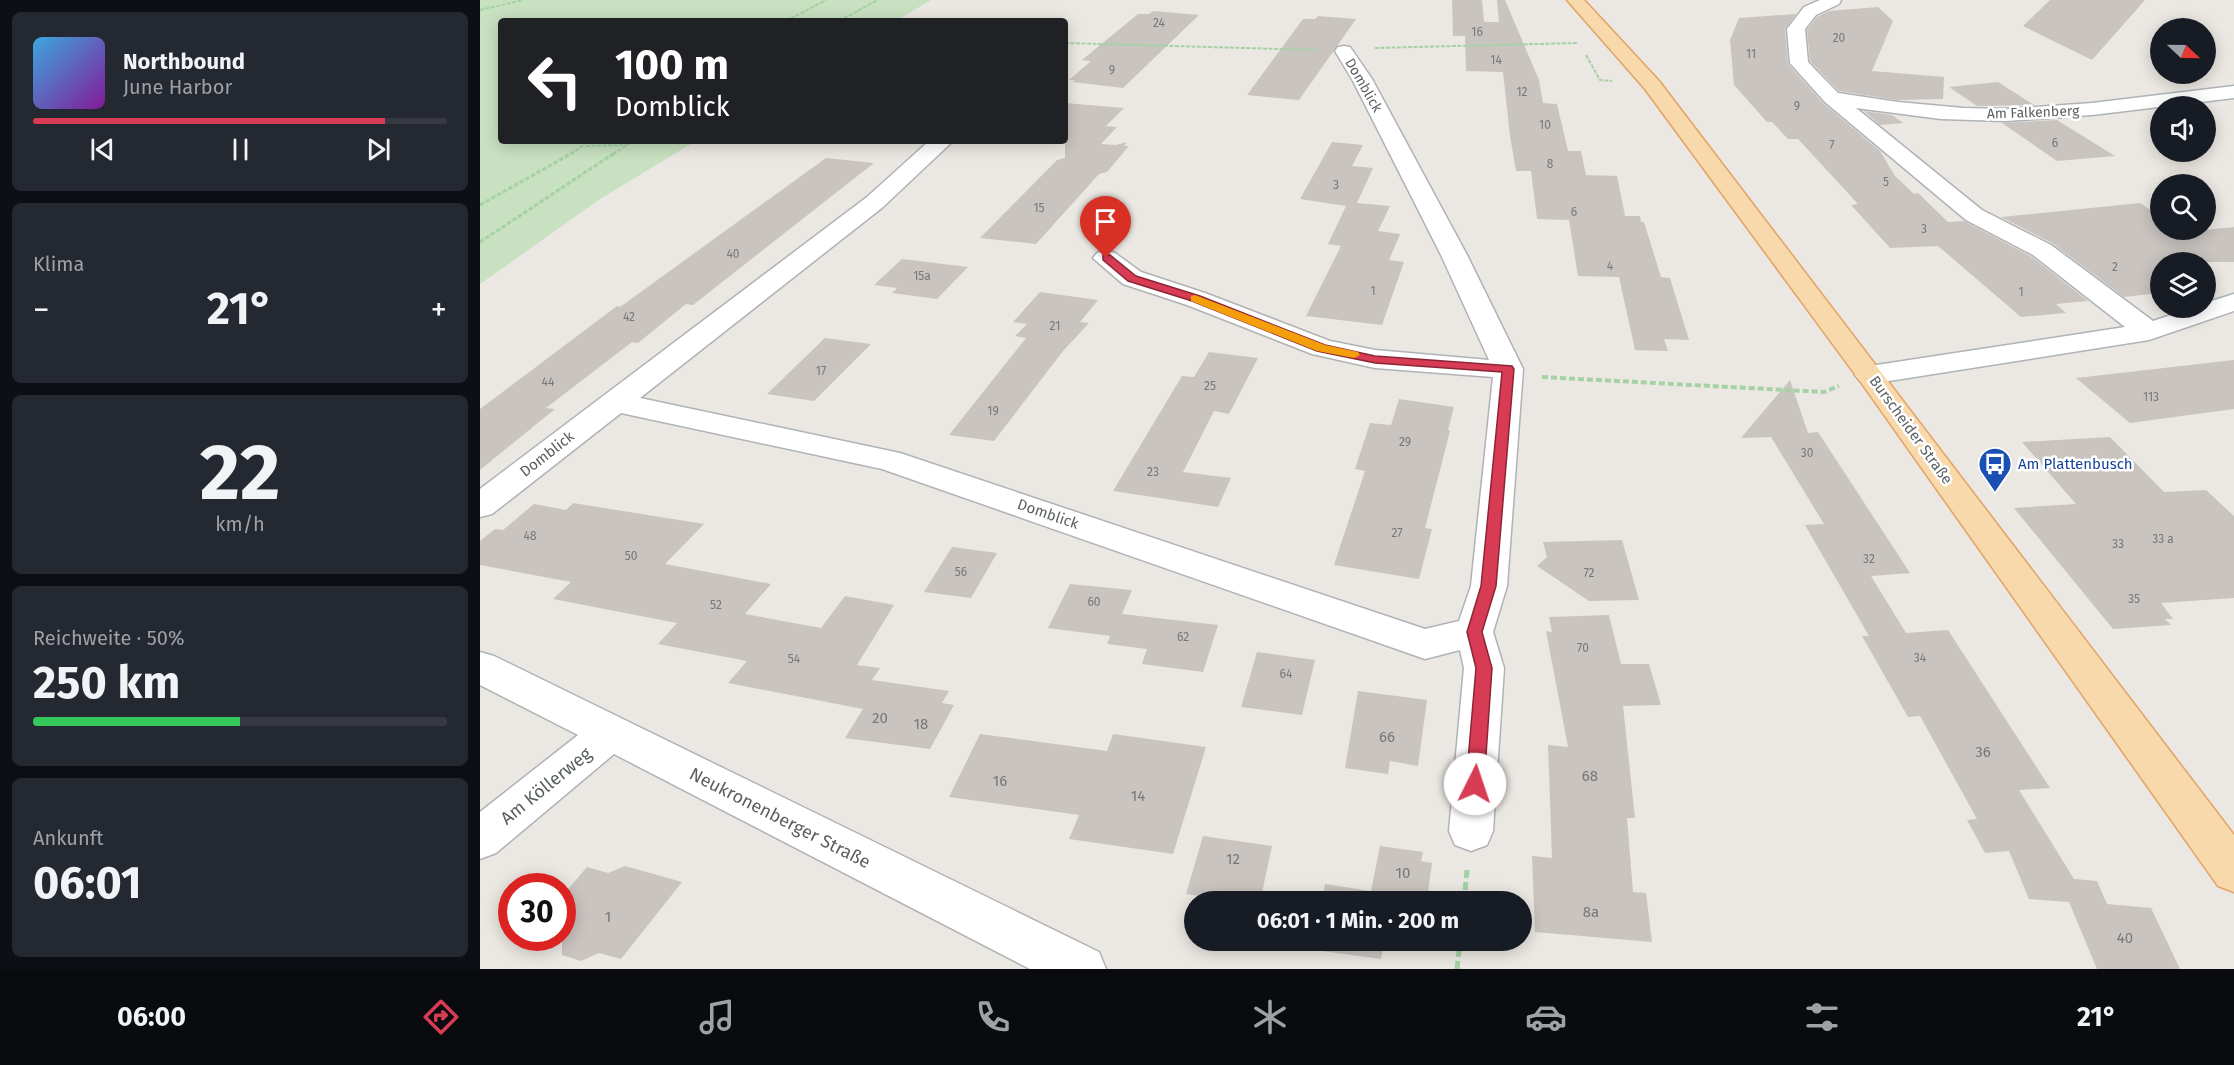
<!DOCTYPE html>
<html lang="de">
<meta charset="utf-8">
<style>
body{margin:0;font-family:"Fira Sans",sans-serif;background:#242831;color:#f1f3f6;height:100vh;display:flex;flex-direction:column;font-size:22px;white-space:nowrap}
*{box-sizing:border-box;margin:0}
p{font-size:20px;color:#9ea1a6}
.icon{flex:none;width:33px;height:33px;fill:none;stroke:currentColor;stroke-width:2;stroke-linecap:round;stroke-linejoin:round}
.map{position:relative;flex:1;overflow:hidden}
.side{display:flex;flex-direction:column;gap:12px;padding:12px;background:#0d0f14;width:480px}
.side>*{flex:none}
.guide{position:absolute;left:18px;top:18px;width:570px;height:126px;border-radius:6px;box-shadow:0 3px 15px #0003;background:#202124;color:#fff;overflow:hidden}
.needle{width:39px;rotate:112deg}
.tools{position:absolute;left:1670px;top:18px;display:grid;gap:12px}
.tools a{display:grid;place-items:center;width:66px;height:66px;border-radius:50%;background:#171b24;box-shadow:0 3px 15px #0003;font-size:30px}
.speed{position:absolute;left:18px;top:873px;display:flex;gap:12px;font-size:30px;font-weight:700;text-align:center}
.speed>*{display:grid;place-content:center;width:78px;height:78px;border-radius:50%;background:#171b24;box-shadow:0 3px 15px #0003;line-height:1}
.speed .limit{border:9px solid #d22;background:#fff;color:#111}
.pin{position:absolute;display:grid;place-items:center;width:51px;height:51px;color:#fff;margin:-62px -26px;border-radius:50% 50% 50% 0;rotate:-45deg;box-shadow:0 0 6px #0007}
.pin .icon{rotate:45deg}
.me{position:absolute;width:66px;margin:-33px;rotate:4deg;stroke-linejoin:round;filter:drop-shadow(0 0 4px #0008)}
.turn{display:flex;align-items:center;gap:21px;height:126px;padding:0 18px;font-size:27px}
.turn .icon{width:78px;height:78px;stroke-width:2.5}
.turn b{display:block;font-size:42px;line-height:51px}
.big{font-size:45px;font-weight:700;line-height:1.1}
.side .card{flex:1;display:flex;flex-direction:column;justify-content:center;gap:9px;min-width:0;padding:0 21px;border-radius:9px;background:#242831}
.side .dial{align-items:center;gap:0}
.dial b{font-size:78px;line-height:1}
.song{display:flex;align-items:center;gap:18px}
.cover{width:72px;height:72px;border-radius:9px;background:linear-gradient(135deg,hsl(200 70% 55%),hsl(290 70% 35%))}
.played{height:6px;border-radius:3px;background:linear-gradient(90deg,#d83b54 85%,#363941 85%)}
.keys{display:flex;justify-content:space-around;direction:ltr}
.heat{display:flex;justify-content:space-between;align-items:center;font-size:33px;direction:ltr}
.charge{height:9px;border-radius:4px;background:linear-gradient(90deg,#34c759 50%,#363941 0)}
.trip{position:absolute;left:704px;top:891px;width:348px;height:60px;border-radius:30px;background:#171b24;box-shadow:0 3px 15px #0003;font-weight:700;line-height:60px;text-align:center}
.dock{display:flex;height:96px;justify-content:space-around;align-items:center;background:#090b0e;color:#9ea1a6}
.dock .icon{width:42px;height:42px}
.dock .current{color:#d83b54}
.dock b{font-size:27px;color:#f1f3f6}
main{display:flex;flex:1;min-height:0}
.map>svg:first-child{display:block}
</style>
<main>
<section class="side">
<div class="card">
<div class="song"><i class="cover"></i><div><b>Northbound</b><p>June Harbor</p></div></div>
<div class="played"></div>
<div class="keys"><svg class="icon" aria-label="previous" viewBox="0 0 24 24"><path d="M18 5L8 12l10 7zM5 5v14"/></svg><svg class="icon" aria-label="pause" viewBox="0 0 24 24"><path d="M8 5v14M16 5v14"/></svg><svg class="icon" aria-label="next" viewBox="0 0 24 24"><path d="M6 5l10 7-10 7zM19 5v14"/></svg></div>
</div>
<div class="card"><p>Klima</p>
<div class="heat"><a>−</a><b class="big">21°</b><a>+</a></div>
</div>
<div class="card dial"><b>22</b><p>km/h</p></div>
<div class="card"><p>Reichweite · 50%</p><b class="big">250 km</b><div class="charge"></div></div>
<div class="card"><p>Ankunft</p><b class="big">06:01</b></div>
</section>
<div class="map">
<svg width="1754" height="969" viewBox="0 0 1754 969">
<rect width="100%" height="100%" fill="#ebe7e2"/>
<path fill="#c8e1c0" d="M 0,0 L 451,0 L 416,21 L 21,21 L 21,141 L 216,141 L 120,199 L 0,284 Z"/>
<g fill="#c9c4c0">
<path d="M 972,0 L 1002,0 L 1004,22 L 1019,22 L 1017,0 L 1025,0 L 1059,80 L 1063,103 L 1077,104 L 1088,151 L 1101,151 L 1106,175 L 1137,176 L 1145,216 L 1160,216 L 1161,222 L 1164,222 L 1181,277 L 1190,278 L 1209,340 L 1184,339 L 1188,351 L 1155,350 L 1139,277 L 1098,276 L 1089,220 L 1057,219 L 1051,171 L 1036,171 L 1030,136 L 1023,72 L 986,71 L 985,36 L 973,36 Z"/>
<path d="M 1570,0 L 1665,0 L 1612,60 L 1543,26 Z"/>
<path d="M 1398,7 L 1413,21 L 1392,71 L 1464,77 L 1463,99 L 1417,100 L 1359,91 L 1330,61 L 1327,30 L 1337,17 L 1349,11 Z"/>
<path d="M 673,11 L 719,15 L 643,88 L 593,82 L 595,80 L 589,80 L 611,61 L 602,60 L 658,14 L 669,14 Z"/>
<path d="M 1316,14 L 1305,29 L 1308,64 L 1344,104 L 1400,151 L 1415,176 L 1434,194 L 1438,193 L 1468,222 L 1484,221 L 1552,257 L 1608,301 L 1576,304 L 1586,313 L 1541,317 L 1458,246 L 1410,248 L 1371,205 L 1378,204 L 1318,139 L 1308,139 L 1292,122 L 1287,122 L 1254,85 L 1250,40 L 1259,18 Z"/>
<path d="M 838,16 L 876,19 L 819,100 L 767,95 L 823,19 L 835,19 Z"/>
<path d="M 1518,82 L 1554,105 L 1497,106 L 1469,87 Z"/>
<path d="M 585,103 L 644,108 L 626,126 L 637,127 L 621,144 L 636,145 L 647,142 L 644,146 L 649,146 L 627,172 L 619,174 L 556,244 L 500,238 L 577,160 L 585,158 Z"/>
<path d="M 1384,111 L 1412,115 L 1423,123 L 1400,125 Z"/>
<path d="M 1577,120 L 1635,156 L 1577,161 L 1522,123 Z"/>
<path d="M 852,142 L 883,145 L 872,166 L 893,168 L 877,203 L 910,206 L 898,231 L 920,234 L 909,260 L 924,262 L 902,325 L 826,316 L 861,246 L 848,244 L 866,206 L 820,199 Z"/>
<path d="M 346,158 L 394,163 L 213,305 L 206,304 L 158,343 L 152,342 L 66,408 L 75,409 L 0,470 L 0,409 L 137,306 L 140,307 Z"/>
<path d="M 1660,203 L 1680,216 L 1680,230 L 1701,230 L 1704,232 L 1754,227 L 1754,262 L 1680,262 L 1680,293 L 1644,297 L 1572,243 L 1521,217 Z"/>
<path d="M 422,259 L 488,267 L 457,299 L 412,293 L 417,288 L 394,285 Z"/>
<path d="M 560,292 L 618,300 L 600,322 L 609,323 L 583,351 L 514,441 L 469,435 L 546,338 L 535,336 L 547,324 L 533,322 Z"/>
<path d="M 345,338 L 391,344 L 334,401 L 287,394 Z"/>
<path d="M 729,352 L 778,358 L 749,414 L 734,411 L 703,472 L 751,478 L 738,507 L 633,491 L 702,376 L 714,377 Z"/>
<path d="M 1754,360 L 1754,409 L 1650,423 L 1596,378 Z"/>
<path d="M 1310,380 L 1328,433 L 1338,432 L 1430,573 L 1391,576 L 1426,633 L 1468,630 L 1570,788 L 1539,790 L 1594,879 L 1617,881 L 1627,904 L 1671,908 L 1700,969 L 1617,969 L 1589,902 L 1549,899 L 1529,851 L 1505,853 L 1487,820 L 1497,819 L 1440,716 L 1428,717 L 1382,636 L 1389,636 L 1325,525 L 1344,524 L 1291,437 L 1261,438 Z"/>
<path d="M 919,399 L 974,407 L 968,430 L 970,431 L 945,528 L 952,529 L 939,579 L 854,565 L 885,471 L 875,469 L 890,423 L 911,425 Z"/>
<path d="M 1630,437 L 1684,492 L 1726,490 L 1754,516 L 1754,598 L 1681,603 L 1693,619 L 1685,619 L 1691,625 L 1633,629 L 1534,508 L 1596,504 L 1542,442 Z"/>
<path d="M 93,503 L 224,524 L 185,564 L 291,584 L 265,614 L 341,628 L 365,596 L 414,605 L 377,665 L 400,668 L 392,680 L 469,691 L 462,703 L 474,705 L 450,749 L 365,738 L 383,709 L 248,683 L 267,661 L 178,644 L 197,623 L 73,599 L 91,582 L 0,565 L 0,541 L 15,529 L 23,530 L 54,504 L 86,510 Z"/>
<path d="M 1142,540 L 1159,600 L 1109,601 L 1057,566 L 1067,557 L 1063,542 Z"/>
<path d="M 472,547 L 517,553 L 491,598 L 444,592 Z"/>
<path d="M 590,584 L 652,590 L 642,614 L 738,625 L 723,672 L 662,664 L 667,649 L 627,644 L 630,636 L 568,628 Z"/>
<path d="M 1129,615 L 1141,664 L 1169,664 L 1181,705 L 1143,706 L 1155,818 L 1147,818 L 1153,892 L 1166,893 L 1172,942 L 1055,932 L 1052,856 L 1072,858 L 1068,745 L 1088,747 L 1066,631 L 1072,632 L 1069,617 Z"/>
<path d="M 777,652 L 835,660 L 822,715 L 761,707 Z"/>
<path d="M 878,691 L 947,700 L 938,766 L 910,761 L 908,774 L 865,768 Z"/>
<path d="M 500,734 L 627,751 L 633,734 L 726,747 L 693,854 L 589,839 L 599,815 L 469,797 Z"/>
<path d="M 723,836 L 792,846 L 780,902 L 758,902 L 706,894 Z"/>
<path d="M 900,846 L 943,852 L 941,861 L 952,863 L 947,900 L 926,897 L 925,902 L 814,902 L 815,897 L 842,901 L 845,884 L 891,891 Z"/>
<path d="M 145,866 L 202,882 L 141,959 L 119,953 L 101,961 L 82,955 L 82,896 L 107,867 L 128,873 Z"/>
<path d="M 806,940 L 904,940 L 901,959 L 805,946 Z"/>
</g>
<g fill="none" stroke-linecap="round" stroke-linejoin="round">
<g stroke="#afb3b6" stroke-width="3">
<g id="minor">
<path d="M 1340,0 L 1361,0 L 1359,4 L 1336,15 L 1325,29 L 1328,62 L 1358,93 L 1418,102 L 1483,108 L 1526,109 L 1612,103 L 1754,86 L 1754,98 L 1612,115 L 1526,121 L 1461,119 L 1376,108 L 1502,210 L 1571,245 L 1673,321 L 1712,308 L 1725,308 L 1725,303 L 1754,294 L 1754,311 L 1669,340 L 1390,384 L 1380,381 L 1375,375 L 1380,369 L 1390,366 L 1645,327 L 1553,255 L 1486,220 L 1345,102 L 1310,63 L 1307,29 L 1324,7 Z"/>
<path d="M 864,46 L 870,47 L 892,79 L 987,255 L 1043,369 L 1027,586 L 1013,632 L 1024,668 L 1013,831 L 1007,845 L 991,851 L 975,845 L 969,831 L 984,668 L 980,650 L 945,659 L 402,469 L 141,413 L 12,514 L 0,517 L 0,489 L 387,197 L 449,141 L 473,141 L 403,207 L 160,398 L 420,453 L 945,629 L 979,621 L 991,586 L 1013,377 L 895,368 L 832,354 L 707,305 L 643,284 L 613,258 L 617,253 L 626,250 L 635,253 L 661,272 L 725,293 L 850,341 L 895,350 L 1009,360 L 961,255 L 872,79 L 855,51 L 858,47 Z"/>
<path d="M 0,652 L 14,656 L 619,952 L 626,969 L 550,969 L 134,754 L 16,853 L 0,859 L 0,812 L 98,735 L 0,685 Z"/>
</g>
</g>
<g stroke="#e4a163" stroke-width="3">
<path id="major" d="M 1087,0 L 1104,0 L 1179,81 L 1754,835 L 1754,892 L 1738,886 L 1380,381 L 1165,89 Z"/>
</g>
<g stroke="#a4d2a5" stroke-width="2" stroke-dasharray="4 1.5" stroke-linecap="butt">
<path d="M 0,10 L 43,0"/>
<path d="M 306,21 L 346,0"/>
<path d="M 359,21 L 398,0"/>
<path d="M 585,43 L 836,50"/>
<path d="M 895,48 L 1097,43"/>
<path d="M 1106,55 L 1120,80 L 1132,81"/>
<path d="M 106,146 L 146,145"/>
<path d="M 91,154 L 109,141"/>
<path d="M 133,154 L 153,141"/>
</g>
<g stroke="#a4d2a5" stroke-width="3" stroke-dasharray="4.5 2" stroke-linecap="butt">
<path d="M 0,205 L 94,152"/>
<path d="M 0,242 L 136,152"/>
</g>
<path stroke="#a4d2a5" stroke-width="4" stroke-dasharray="6 3" stroke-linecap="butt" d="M 1062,377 L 1344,392 L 1359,386"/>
<g stroke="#a4d2a5" stroke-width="5" stroke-dasharray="8 4" stroke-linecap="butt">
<path d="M 984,902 L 987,870"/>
<path d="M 977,969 L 980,940"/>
</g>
<use href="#minor" fill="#fff" fill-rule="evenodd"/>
<use href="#major" fill="#f7d9ab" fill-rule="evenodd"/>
</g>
<path fill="#d83b54" stroke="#8c2637" stroke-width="1.5" d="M 623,255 L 630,255 L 656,276 L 720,296 L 845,345 L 895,356 L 1032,366 L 1034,369 L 1016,586 L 1002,632 L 1012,668 L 1004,784 L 1001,790 L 995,792 L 988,790 L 986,784 L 996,668 L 987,632 L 1001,586 L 1022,372 L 895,363 L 837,351 L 712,301 L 648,281 L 623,260 Z"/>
<path fill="#f59e0b" d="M 715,295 L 845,345 L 878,352 L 880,355 L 874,358 L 837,351 L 711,301 L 711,296 Z"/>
<defs>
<g id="bus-pin" transform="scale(1.725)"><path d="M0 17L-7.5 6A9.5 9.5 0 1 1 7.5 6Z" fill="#1a4fb4" stroke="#fff"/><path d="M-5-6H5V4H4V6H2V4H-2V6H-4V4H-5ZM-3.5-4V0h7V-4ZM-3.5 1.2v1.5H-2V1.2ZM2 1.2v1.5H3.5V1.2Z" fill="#fff"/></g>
</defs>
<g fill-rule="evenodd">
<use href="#bus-pin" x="1515" y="464"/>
</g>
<g text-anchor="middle" stroke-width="5" stroke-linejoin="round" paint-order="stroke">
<g font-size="12" fill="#767879">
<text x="679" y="27">24</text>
<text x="997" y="36">16</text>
<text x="1359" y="42">20</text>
<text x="1271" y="58">11</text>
<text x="1016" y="64">14</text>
<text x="632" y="74">9</text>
<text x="1042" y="96">12</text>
<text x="1317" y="110">9</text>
<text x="1065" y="129">10</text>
<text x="1575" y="147">6</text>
<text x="1352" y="149">7</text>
<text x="1070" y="168">8</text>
<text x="1406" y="186">5</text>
<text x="856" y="189">3</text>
<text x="559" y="212">15</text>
<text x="1094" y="216">6</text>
<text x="1444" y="233">3</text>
<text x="253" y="258">40</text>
<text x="1130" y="270">4</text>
<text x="1635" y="271">2</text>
<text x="442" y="280">15a</text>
<text x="893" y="295">1</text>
<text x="1541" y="296">1</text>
<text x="149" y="321">42</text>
<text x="575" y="330">21</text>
<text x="341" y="375">17</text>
<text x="68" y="386">44</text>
<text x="730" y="390">25</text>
<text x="1671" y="401">113</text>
<text x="513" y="415">19</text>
<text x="925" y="446">29</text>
<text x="1327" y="457">30</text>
<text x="673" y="476">23</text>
<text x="917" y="537">27</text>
<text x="50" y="540">48</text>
<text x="1683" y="543">33 a</text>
<text x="1638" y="548">33</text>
<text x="151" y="560">50</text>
<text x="1389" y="563">32</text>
<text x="481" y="576">56</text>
<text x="1109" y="577">72</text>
<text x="1654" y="603">35</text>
<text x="614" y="606">60</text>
<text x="236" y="609">52</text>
<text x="703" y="641">62</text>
<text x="1103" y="652">70</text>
<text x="1440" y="662">34</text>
<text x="314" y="663">54</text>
<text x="806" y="678">64</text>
</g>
<g font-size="14" fill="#5a5f61" stroke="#fff">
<text transform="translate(884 85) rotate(60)" y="5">Domblick</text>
<text transform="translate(1553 112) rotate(-2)" y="5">Am Falkenberg</text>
</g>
<g font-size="15" fill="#5a5f61" stroke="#fff">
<text transform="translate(1431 430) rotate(54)" y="5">Burscheider Straße</text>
<text transform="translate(67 454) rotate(-38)" y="5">Domblick</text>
<text transform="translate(568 514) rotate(19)" y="5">Domblick</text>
</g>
<g font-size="15" fill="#164399" stroke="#fff" text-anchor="start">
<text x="1538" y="469">Am Plattenbusch</text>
</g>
<g font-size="15" fill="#767879">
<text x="400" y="723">20</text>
<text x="441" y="729">18</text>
<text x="907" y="742">66</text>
<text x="1503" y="757">36</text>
<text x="1110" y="781">68</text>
<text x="520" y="786">16</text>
<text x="658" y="801">14</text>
<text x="753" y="864">12</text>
<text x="923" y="878">10</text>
<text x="1111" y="917">8a</text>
<text x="128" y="922">1</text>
<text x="1645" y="943">40</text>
</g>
<g font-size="18" fill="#5a5f61" stroke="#fff">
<text transform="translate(66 786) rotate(-39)" y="6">Am Köllerweg</text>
<text transform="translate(300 818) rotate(27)" y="6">Neukronenberger Straße</text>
</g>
</g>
</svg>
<div class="tools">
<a><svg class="needle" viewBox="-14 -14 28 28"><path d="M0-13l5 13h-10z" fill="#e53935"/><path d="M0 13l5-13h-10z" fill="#9ea1a6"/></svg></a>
<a><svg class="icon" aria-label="sound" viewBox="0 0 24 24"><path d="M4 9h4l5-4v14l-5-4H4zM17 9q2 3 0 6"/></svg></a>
<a><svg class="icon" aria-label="search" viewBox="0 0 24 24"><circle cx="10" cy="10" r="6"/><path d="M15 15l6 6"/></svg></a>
<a><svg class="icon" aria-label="layers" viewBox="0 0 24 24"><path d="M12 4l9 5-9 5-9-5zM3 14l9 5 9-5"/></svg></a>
</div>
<div class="speed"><div class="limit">30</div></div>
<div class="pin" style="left:626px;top:258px;background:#d93025"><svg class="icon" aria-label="arrive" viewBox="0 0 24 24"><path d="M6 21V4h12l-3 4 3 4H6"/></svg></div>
<svg class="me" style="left:995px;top:784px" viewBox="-20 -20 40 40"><circle r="19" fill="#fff"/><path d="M0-13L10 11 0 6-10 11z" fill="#d83b54"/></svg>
<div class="trip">06:01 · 1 Min. · 200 m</div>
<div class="guide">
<div class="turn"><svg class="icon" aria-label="left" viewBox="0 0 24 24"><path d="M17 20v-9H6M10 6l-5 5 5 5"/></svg><div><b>100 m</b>Domblick</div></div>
</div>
</div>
</main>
<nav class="dock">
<b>06:00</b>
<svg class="icon current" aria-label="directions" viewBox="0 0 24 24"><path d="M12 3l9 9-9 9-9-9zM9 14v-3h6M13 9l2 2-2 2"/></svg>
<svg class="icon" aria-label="music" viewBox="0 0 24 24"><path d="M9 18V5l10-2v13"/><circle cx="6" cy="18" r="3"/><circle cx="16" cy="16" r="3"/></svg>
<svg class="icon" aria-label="phone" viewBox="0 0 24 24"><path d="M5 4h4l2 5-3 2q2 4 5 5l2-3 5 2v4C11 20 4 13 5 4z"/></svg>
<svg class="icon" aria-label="climate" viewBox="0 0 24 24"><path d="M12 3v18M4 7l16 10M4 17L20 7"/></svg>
<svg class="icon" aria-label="car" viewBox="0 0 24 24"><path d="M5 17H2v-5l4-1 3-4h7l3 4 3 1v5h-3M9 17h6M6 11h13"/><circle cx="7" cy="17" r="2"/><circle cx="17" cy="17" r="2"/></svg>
<svg class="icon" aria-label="filters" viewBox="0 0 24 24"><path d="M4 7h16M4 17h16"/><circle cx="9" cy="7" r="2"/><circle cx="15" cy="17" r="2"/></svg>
<b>21°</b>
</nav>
